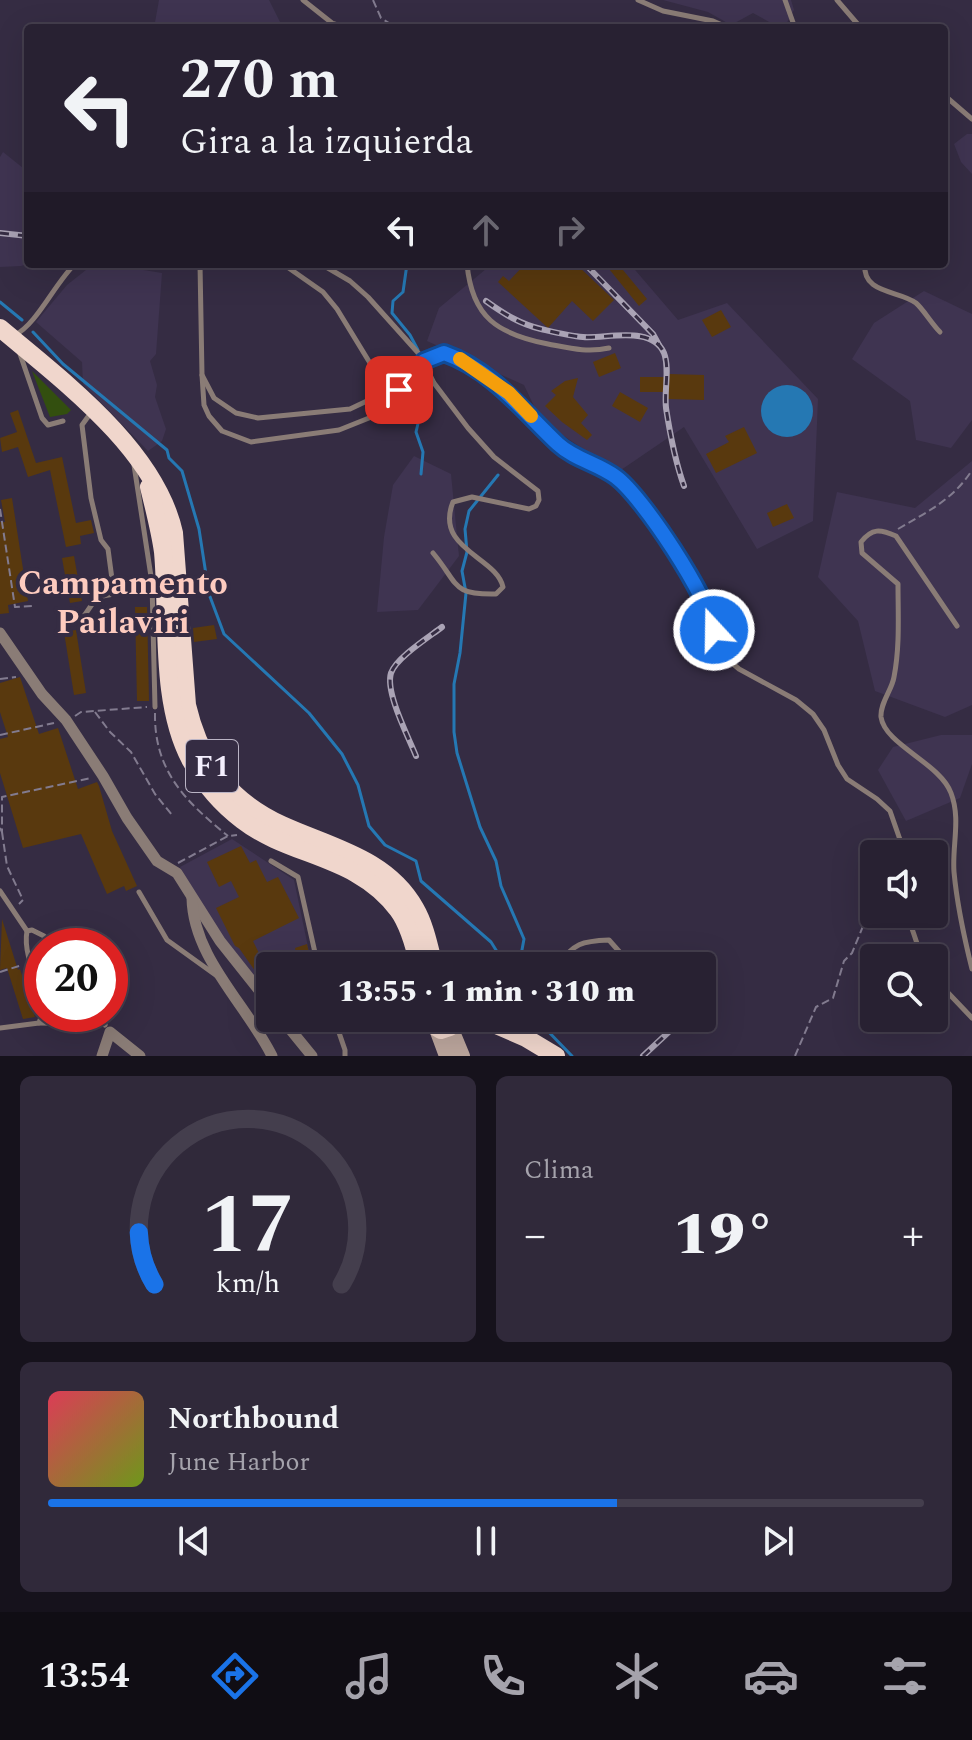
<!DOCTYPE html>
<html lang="es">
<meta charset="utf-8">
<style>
body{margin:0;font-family:Spectral,serif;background:#30293a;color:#f1f3f6;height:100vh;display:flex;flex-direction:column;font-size:30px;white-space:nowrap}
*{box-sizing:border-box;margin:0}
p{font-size:26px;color:#a5a3ac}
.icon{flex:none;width:44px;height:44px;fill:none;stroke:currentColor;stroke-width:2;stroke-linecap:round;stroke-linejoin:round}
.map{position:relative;height:1056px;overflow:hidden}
.sheet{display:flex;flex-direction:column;gap:20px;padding:20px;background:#16121c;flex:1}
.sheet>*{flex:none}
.hud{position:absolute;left:24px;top:24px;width:924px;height:244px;border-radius:8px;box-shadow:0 8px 32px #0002,0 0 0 2px #443e4d;background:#282132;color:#f1f3f6;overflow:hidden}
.controls{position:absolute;left:860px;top:840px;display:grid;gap:16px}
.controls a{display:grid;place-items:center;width:88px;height:88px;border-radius:8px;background:#282132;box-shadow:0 8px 32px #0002,0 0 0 2px #443e4d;font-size:40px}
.speed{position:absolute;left:24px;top:928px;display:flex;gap:16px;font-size:40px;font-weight:700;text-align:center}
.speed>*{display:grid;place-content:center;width:104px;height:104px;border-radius:50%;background:#282132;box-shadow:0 8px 32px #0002,0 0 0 2px #443e4d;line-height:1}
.speed .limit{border:12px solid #d22;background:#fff;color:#111}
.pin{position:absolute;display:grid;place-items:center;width:68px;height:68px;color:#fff;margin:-34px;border-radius:16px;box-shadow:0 4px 12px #0006}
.me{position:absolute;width:88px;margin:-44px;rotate:339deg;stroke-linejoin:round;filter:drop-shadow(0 0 6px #0008)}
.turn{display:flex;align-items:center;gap:28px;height:168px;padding:0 24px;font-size:36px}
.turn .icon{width:104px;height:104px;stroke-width:2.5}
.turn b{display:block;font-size:56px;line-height:68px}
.lanes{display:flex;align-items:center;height:76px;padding:0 24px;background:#0003;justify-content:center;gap:40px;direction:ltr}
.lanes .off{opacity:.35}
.big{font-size:60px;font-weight:800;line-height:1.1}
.sheet .widget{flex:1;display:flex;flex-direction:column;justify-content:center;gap:12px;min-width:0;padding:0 28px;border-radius:12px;background:#30293a}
.sheet .dial{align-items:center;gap:0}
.dial svg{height:208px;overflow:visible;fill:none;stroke:#443e4d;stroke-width:7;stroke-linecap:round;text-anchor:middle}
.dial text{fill:#f1f3f6;stroke:none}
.song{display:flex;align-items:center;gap:24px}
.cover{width:96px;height:96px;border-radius:12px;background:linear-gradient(135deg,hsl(350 70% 55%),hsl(80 70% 35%))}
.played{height:8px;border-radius:4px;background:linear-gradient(90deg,#1a73e8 65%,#443e4d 65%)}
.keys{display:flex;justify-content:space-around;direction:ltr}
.heat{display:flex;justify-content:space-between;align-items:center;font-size:44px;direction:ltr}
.sheet .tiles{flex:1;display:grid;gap:20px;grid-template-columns:1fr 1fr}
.widget:last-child{grid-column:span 2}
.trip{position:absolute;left:256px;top:952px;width:460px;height:80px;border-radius:8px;background:#282132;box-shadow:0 8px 32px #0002,0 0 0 2px #443e4d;font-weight:800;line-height:80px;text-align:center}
.menu{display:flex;height:128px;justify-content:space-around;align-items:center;background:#100d14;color:#a5a3ac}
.menu .icon{width:56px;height:56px}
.menu .on{color:#1a73e8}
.menu b{font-size:36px;color:#f1f3f6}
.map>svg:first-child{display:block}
</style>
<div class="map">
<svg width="972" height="1056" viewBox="0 0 972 1056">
<rect width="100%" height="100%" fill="#352c43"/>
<g fill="#3f3451">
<path d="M 159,0 L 269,0 L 283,28 L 154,28 Z"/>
<path d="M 663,0 L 791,0 L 794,10 L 784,28 L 780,28 L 753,13 L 731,25 L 708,12 Z"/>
<path d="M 967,134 L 972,134 L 972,174 L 961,162 L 954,144 Z"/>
<path d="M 3,152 L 28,172 L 28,186 L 25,190 L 28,195 L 28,264 L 21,266 L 0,267 L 0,157 Z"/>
<path d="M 106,264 L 162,273 L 156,354 L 150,361 L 157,385 L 155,397 L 166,429 L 162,441 L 148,451 L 83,384 L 82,362 L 36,322 L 67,285 L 86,270 Z"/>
<path d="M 492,264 L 630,264 L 678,320 L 727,303 L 818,399 L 813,521 L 757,549 L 684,427 L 618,472 L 541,421 L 524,385 L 427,341 L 439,308 Z"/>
<path d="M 924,291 L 972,314 L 972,420 L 951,448 L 916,440 L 910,401 L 852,359 L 874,323 Z"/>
<path d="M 414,456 L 451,474 L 459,556 L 418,610 L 377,612 L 384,537 L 393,485 Z"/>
<path d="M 972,461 L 972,705 L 945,717 L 875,691 L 858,621 L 818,577 L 837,492 L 915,508 Z"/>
<path d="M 941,735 L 972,735 L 972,764 L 960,798 L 906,821 L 878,770 L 893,747 Z"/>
<path d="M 232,839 L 294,880 L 312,966 L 270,966 L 270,997 L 209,918 L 180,867 Z"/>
</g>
<path fill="#334f0f" d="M 32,371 L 71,410 L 67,414 L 50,417 Z"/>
<circle fill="#2578b3" cx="787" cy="411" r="26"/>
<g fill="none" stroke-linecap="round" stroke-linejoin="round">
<g stroke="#2578b3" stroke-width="3">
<path d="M 407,264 L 403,292 L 393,301 L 392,313 L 410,335 L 418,350"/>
<path d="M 0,302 L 22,320"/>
<path d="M 33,332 L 63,364 L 167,450 L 169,458 L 182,471 L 199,529 L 209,594 L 224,634 L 309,713 L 342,754 L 358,785 L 369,826 L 385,845 L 416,861 L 421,881 L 491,942 L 506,966"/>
<path d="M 421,474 L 423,452 L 416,432 L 426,390 L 424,368"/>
<path d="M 498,475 L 469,511 L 465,529 L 467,552 L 462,571 L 466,593 L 460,653 L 454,684 L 454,732 L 457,753 L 480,827 L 496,861 L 501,886 L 524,939 L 519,966"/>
<path d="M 542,1025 L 572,1056"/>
</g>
</g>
<g fill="#59390e">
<path d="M 525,264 L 576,264 L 614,300 L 593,321 L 572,301 L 548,328 L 498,282 L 503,276 L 509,281 Z"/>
<path d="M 605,264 L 618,264 L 647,299 L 639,306 Z"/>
<path d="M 721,310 L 731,327 L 712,337 L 702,320 Z"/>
<path d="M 615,353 L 621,368 L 599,377 L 593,362 Z"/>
<path d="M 669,374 L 704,375 L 704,400 L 668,399 L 668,392 L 640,392 L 640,377 L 669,377 Z"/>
<path d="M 578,378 L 573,397 L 588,415 L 581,423 L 592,435 L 587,440 L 562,422 L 545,406 L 556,395 L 551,391 L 565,381 Z"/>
<path d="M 620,392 L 648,408 L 640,422 L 612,406 Z"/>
<path d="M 18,410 L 36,463 L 62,457 L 76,523 L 91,520 L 94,533 L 80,536 L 81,544 L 66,547 L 50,470 L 28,477 L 18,447 L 2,452 L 0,438 L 17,432 L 10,413 Z"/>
<path d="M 744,427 L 757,453 L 716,473 L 706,454 L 729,442 L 725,436 Z"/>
<path d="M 12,498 L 28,601 L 8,605 L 9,613 L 0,614 L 0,522 L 5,522 L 1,500 Z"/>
<path d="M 787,504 L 794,518 L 773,527 L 767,513 Z"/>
<path d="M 74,556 L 82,601 L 70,603 L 62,558 Z"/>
<path d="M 135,607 L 147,607 L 149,701 L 137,701 Z"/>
<path d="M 214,625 L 217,639 L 194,642 L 193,628 Z"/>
<path d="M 76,630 L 86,693 L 74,695 L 64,632 Z"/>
<path d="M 20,677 L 39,734 L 58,728 L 78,789 L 97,782 L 99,786 L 112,831 L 137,886 L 126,891 L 124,886 L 107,894 L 81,834 L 23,848 L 0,773 L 0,739 L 8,737 L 0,712 L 0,683 Z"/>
<path d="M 241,846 L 250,863 L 256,860 L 267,882 L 278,877 L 299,918 L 253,941 L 269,974 L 260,978 L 239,948 L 235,946 L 216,908 L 239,897 L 231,881 L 219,887 L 207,862 Z"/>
<path d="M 2,919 L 18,970 L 20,969 L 35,1017 L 23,1019 L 7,968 L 0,970 Z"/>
<path d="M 307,944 L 312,966 L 299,966 L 295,948 Z"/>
</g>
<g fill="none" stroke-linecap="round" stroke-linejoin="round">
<g stroke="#827b8f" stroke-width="2" stroke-dasharray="8 4" stroke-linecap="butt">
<path d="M 373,0 L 381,18 L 389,23 L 389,28"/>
<path d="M 0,509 L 15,607 L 32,606"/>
<path d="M 898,529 C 927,512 954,499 972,470"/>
<path d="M 0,679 L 16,677"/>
<path d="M 95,712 L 110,732 L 131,752 L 155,794 L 172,815"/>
<path d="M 155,713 C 154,771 186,802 228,836"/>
<path d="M 75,716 L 81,712 L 147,707"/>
<path d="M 0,735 L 54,723"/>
<path d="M 0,828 L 2,832 L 2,797 L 91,778"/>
<path d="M 2,832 L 7,866 L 23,900 L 19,904"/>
<path d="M 178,863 L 228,836 L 237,835"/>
<path d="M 0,972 L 22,965"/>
<path d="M 795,1056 L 816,1007 L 833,998 L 844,961 L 852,953 L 868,914 L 874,907"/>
</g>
<g stroke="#8a7c76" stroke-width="5">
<path d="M 303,0 L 332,23 L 347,28"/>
<path d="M 638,0 L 663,11 L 713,21 L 729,28"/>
<path d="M 785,0 L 795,28"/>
<path d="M 837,0 L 861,28"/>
<path d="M 944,95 L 972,119"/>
<path d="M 200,264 L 202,375 L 214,398 L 236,413 L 258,418 L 350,409 L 369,400 L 375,388 L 373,368 L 337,309 L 323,292 L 283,264"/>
<path d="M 321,264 L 350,281 L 368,297 L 420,355 L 434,383 L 468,428 L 494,457 L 538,491 L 539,500 L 536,506 L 529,509 L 472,497 L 453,502 C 434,549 497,557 503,587 L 496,594 C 451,595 459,584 433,553"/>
<path d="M 467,264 C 472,318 498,334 548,344 C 569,348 587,353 609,348"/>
<path d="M 865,264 C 862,294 899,290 916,303 C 923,309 932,324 940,332"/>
<path d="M 15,335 C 37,324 55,283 75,264"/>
<path d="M 19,351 L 42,418 L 48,425 L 63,421"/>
<path d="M 202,375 L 204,405 L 209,416 L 222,431 L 251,442 L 339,430 L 379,414 L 424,361 L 444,353 L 461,359 L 509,393 L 561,447 L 614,475 L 630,489 L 696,584 L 725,657 L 739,669 L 796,700 L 813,714 L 824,730 L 838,765 L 847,779 L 877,799 L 890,811 L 905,854"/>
<path d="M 134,465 L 152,583 L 155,707"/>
<path d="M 65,619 L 84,616 L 97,597 L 114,594 L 108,549 L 101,540 L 91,498 L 82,425 L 90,414"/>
<path d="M 957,626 L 896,536 C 880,529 872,528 861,542 L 862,553 L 898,584 C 898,615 900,646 894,677 C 892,690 880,703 881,717 C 885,745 940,763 951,793 C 961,819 952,845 954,872 C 957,904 964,937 972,969"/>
<path d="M 271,861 L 298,877 L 318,966"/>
<path d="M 0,891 L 27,931"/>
<path d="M 139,892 L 167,940 L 217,976"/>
<path d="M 907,914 L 922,958"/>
<path d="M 557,966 C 574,943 582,941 609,940 L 632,966"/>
<path d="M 934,978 L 972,1018"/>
<path d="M 42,998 C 36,978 23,952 27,931 L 32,930 L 44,936 L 54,946"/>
<path d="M 97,1014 L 105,1025"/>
<path d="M 334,1018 L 345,1050 L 345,1056"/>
<path d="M 39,1023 L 105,1024"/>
<path d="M 0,1028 L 39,1023 L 42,1014"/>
</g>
<g stroke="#8a7c76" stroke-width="11">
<path d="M 0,633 L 42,694 L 66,720 L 103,776 L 127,818 L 157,861 L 177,873 L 220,941 L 270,1004"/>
<path d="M 192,898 C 193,958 247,1005 272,1056"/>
<path d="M 281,1018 L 312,1056"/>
<path d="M 102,1056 L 110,1032 L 140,1056"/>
</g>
<g stroke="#bca69d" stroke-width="16">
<path d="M 450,1027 L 462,1056"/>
<path d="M 437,1029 L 447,1056"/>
</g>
<g stroke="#f0d6cc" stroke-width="18">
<path d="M 0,328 C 63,381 156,450 174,533 L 187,705 C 200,761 229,801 282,825 C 330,847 387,858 415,908 C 425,925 429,946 434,966"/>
<path d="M 149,487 C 154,508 160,530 163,552 C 169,618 159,702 191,761 C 204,784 222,805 242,820 C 291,858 356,854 398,910 C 409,925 415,948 419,966"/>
<path d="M 431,1018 L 433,1025 L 441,1030 L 450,1027 L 453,1018"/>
<path d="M 480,1018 L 526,1038 L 556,1056"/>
</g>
<g stroke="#aaa3b5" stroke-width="6">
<g id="rail">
<path d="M 0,233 L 28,236"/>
<path d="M 585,264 L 653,334 L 659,345"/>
<path d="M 486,301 C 504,314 520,324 541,329 C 554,332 570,336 583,337 C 606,339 652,325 664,353 C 670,368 664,391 666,408 C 670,434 675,461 684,486"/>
<path d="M 416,756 C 408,736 385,692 391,673 C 396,658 429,637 442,627"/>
<path d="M 643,1056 L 673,1028 L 696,1018"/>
</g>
</g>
<use href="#rail" stroke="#352c43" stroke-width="3" stroke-dasharray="9" stroke-linecap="butt"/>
</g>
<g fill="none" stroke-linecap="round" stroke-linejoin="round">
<g stroke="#114b97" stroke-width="20">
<path id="route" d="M 399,390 L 424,361 L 444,353 C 492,370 522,410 558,444 C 574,459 599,464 616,477 C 643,497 709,598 714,630"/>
</g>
<use href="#route" stroke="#1a73e8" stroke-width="14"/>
<path stroke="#f59e0b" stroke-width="14" d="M 460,359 L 509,393 L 531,416"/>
</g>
<g text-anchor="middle" stroke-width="8" stroke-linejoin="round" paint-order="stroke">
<rect fill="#352c43" stroke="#bab4c5" stroke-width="2" x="186" y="740" width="52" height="52" rx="6"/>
<g font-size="30" font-weight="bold" fill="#f3eefd">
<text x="212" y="776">F1</text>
</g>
<g font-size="34" font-weight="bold" fill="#fdcbbf" stroke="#352c43">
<text x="123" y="594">Campamento<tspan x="123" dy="39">Pailaviri</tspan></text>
</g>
</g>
</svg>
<div class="controls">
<a><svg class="icon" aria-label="sound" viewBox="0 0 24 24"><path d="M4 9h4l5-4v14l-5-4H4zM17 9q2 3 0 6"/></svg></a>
<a><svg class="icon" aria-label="search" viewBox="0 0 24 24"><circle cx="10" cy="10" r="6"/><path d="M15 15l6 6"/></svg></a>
</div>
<div class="speed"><div class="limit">20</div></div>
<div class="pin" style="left:399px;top:390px;background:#d93025"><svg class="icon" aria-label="arrive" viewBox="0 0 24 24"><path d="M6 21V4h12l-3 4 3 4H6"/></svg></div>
<svg class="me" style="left:714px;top:630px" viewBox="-20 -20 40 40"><circle r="17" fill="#1a73e8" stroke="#fff" stroke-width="3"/><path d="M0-11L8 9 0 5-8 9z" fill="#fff"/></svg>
<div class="trip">13:55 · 1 min · 310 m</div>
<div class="hud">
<div class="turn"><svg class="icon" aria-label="left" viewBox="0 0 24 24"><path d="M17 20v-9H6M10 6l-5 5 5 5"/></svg><div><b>270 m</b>Gira a la izquierda</div></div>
<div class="lanes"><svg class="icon" aria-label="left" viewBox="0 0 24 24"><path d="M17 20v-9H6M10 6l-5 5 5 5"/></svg><svg class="icon off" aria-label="ahead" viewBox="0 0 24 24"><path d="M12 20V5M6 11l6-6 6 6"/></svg><svg class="icon off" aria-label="right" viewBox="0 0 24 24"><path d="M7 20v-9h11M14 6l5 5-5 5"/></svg></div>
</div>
</div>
<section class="sheet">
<div class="tiles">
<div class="widget dial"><svg viewBox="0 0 100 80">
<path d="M14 69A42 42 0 1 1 86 69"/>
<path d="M14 69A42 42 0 0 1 8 49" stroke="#1a73e8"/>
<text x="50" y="56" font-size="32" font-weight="700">17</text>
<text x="50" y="72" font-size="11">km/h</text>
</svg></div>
<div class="widget"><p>Clima</p>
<div class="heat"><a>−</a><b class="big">19°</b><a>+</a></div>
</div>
<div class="widget">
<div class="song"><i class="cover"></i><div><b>Northbound</b><p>June Harbor</p></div></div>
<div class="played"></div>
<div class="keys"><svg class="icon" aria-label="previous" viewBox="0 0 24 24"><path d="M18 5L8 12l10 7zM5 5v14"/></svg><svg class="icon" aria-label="pause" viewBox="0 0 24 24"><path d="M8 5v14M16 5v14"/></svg><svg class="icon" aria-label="next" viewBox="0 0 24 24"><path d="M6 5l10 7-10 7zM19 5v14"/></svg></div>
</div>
</div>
</section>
<nav class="menu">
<b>13:54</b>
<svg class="icon on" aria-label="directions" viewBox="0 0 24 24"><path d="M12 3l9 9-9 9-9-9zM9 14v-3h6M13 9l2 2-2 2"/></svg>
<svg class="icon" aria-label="music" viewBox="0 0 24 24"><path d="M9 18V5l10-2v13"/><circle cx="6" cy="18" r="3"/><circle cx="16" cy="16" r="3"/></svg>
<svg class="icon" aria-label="phone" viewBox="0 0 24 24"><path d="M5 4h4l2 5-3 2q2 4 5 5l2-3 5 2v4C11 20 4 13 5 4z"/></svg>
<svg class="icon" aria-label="climate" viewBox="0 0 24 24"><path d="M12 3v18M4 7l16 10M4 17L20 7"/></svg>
<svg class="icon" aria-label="car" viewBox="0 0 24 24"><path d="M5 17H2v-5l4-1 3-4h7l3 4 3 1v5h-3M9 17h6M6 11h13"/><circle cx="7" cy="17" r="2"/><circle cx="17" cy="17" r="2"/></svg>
<svg class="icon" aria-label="filters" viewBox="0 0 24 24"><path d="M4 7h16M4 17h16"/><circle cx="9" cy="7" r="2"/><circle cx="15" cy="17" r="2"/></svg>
</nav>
